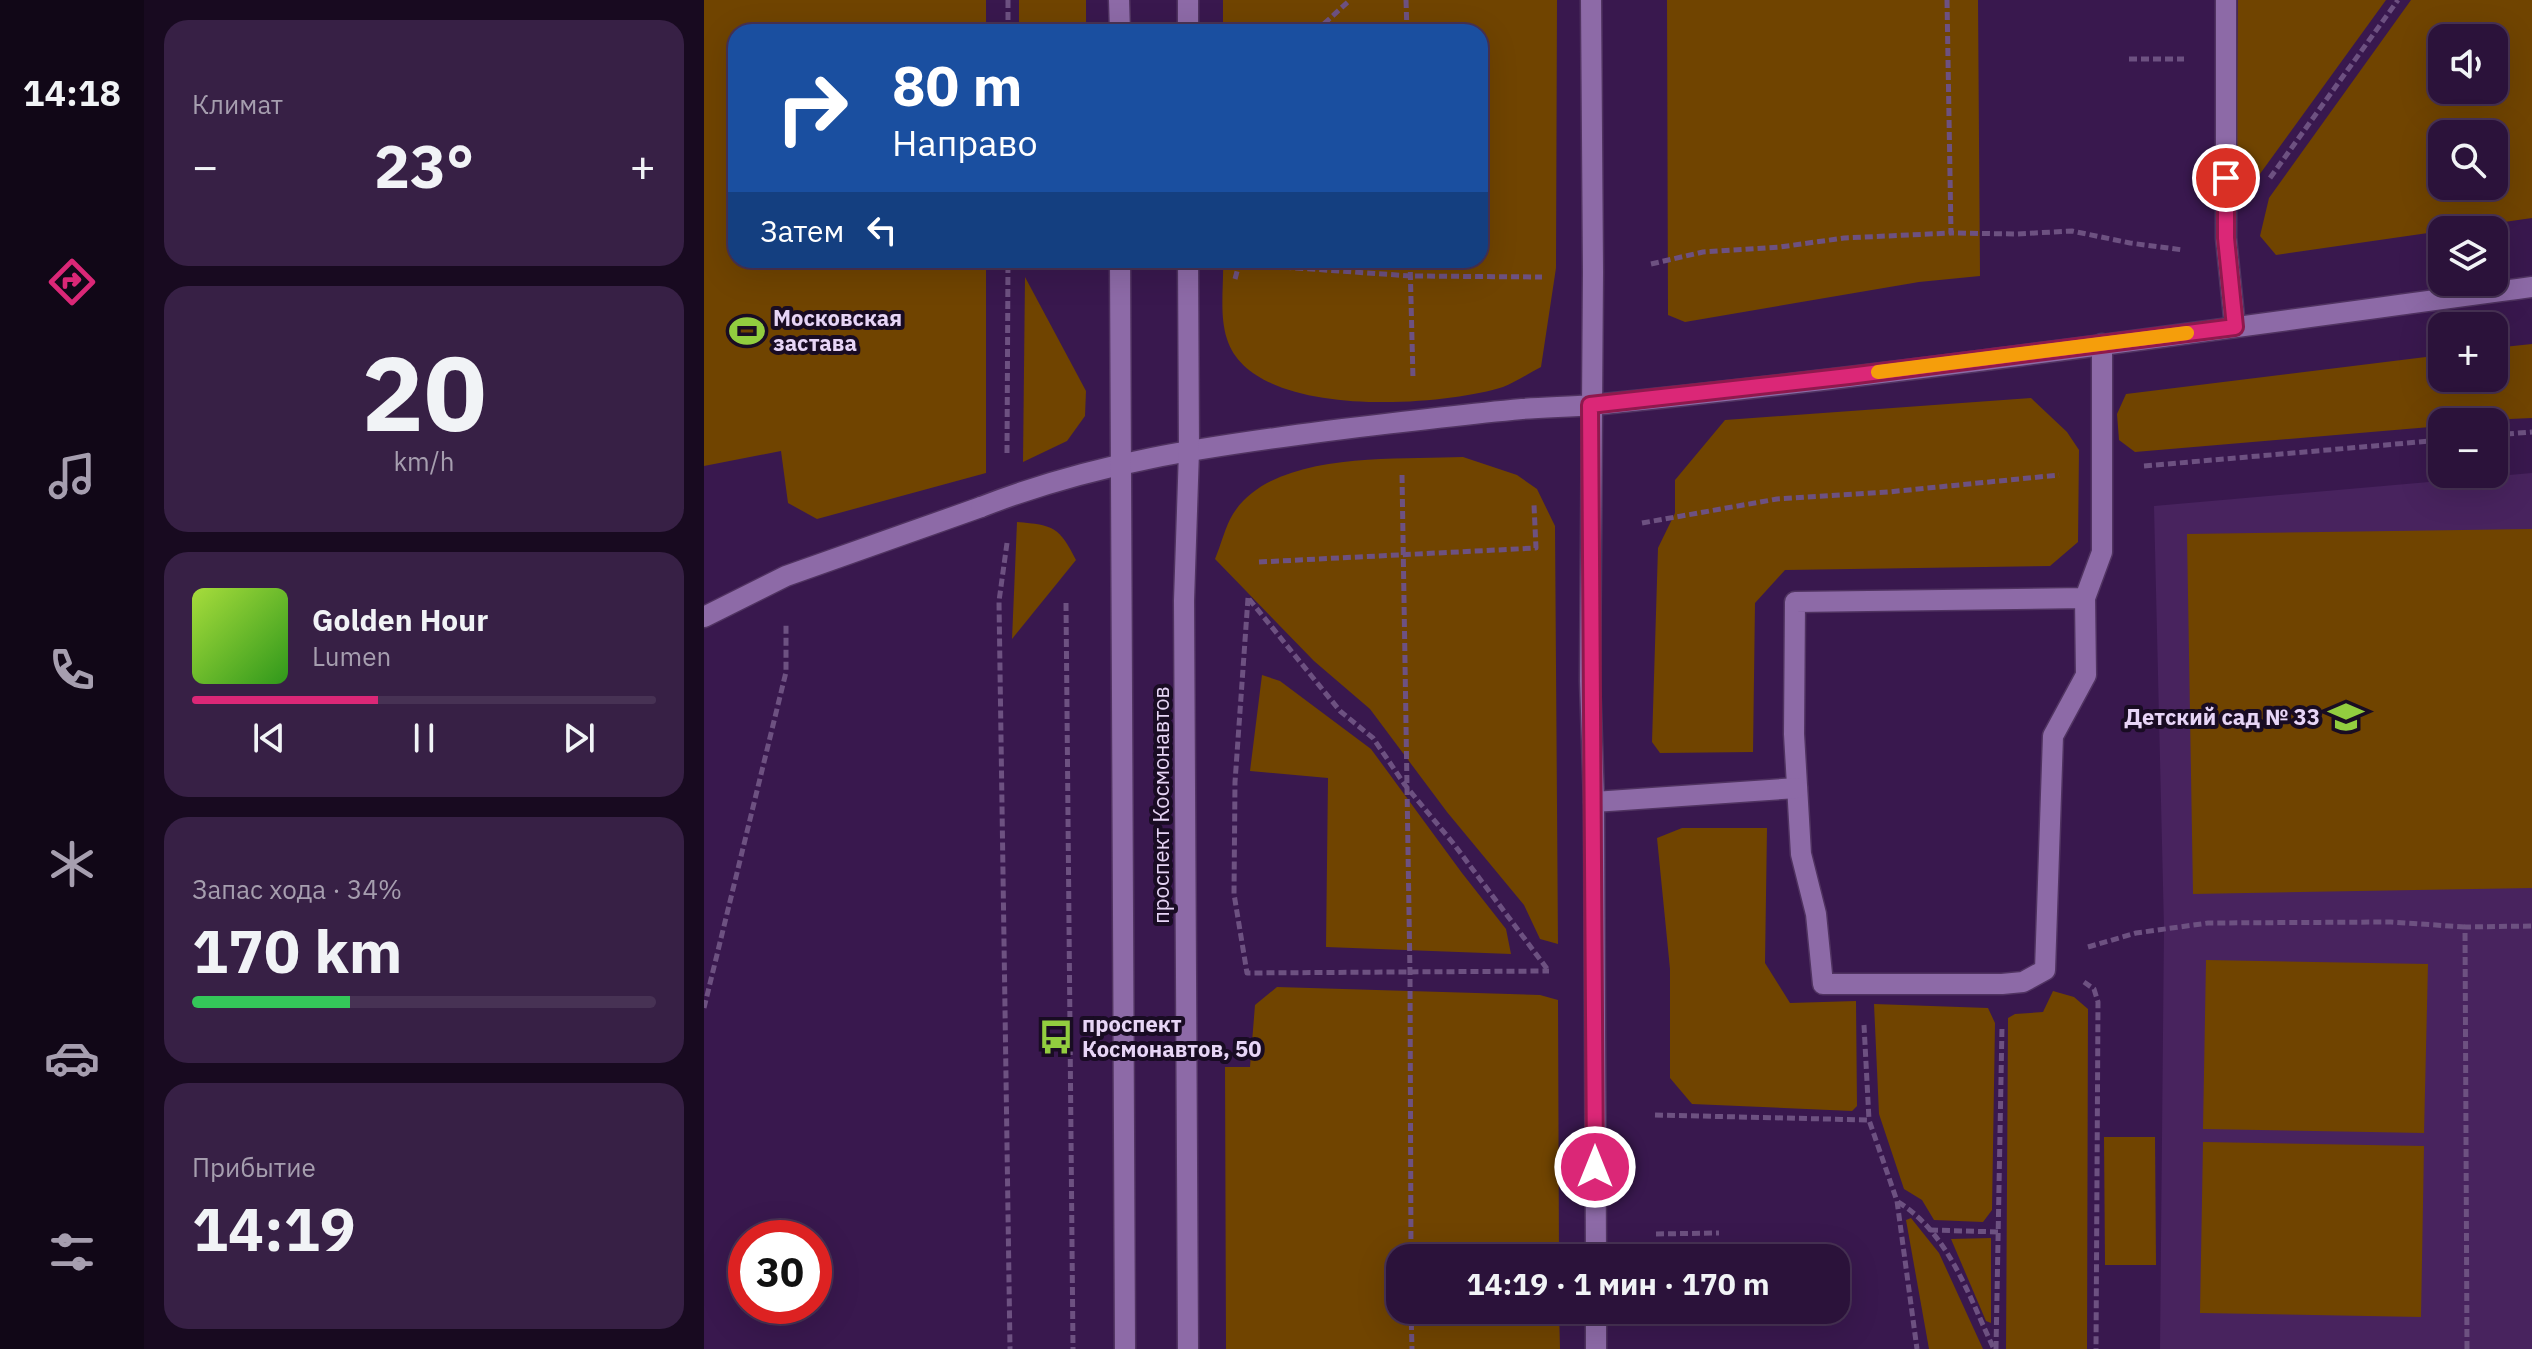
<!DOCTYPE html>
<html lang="ru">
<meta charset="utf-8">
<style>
body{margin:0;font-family:"IBM Plex Sans",sans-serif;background:#372045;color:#f1f3f6;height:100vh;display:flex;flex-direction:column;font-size:30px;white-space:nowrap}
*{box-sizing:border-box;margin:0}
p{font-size:26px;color:#a69eaf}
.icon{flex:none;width:44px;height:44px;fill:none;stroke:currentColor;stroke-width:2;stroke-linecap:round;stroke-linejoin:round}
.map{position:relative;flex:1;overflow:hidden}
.side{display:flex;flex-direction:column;gap:20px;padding:20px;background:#180a20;width:560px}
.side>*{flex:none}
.top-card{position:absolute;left:24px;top:24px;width:760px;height:244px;border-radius:24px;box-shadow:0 8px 32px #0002,0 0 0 2px #473254;background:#1a4fa0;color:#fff;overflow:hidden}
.tools{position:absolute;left:1724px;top:24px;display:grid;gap:16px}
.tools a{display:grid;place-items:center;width:80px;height:80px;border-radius:16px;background:#2b123a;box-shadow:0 8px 32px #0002,0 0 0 2px #473254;font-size:40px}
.speed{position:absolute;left:24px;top:1220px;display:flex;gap:16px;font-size:40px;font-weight:700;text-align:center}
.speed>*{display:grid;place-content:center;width:104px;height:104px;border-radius:50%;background:#2b123a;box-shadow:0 8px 32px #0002,0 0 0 2px #473254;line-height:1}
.speed .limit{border:12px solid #d22;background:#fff;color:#111}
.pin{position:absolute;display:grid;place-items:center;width:68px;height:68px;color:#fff;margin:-34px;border:4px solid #fff;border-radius:50%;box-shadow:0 2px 8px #0007}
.me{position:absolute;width:88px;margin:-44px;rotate:0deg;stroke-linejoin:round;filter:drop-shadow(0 0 6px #0008)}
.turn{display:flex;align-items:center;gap:28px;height:168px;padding:0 32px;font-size:36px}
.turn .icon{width:104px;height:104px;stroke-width:2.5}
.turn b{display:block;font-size:56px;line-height:68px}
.then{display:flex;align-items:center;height:76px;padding:0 32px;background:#0003;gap:16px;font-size:30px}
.big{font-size:60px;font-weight:700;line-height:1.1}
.side .card{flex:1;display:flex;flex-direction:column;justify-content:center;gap:12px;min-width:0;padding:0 28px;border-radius:24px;background:#372045}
.side .dial{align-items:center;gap:0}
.dial b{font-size:104px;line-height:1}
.song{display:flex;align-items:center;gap:24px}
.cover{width:96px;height:96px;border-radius:12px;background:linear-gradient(135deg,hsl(80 70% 55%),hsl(110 70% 35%))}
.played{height:8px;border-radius:4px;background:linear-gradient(90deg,#db2777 40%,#473254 40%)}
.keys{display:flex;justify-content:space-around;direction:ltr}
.heat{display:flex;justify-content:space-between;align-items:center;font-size:44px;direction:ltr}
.charge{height:12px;border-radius:6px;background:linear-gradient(90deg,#34c759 34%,#473254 0)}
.trip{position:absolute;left:682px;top:1244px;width:464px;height:80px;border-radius:24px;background:#2b123a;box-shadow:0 8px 32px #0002,0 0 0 2px #473254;font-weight:700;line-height:80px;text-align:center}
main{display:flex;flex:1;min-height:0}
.tabs{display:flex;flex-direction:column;width:144px;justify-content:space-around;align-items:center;background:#110717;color:#a69eaf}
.tabs .icon{width:56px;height:56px}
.tabs .active{color:#db2777}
.tabs b{font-size:36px;color:#f1f3f6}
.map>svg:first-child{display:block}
</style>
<main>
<nav class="tabs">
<b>14:18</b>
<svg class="icon active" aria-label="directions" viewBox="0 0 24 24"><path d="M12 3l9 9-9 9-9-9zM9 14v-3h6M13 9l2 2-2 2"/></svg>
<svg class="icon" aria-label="music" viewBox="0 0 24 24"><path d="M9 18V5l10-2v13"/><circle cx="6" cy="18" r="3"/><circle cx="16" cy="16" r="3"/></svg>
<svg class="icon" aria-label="phone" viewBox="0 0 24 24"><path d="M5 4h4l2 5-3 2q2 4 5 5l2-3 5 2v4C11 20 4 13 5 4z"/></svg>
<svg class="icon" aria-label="climate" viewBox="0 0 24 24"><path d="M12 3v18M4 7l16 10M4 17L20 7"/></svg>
<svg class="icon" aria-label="car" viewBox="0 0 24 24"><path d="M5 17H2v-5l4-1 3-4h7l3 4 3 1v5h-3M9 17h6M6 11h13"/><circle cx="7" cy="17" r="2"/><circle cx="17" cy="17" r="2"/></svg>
<svg class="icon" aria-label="filters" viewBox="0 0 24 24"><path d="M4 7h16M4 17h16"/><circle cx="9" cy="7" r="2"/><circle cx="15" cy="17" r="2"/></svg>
</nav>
<section class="side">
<div class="card"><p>Климат</p>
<div class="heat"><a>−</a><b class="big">23°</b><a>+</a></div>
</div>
<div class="card dial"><b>20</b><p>km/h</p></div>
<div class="card">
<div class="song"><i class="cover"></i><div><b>Golden Hour</b><p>Lumen</p></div></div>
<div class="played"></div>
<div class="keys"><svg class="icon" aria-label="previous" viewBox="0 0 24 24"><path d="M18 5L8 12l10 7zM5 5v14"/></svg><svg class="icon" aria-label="pause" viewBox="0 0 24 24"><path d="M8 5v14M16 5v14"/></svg><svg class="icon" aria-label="next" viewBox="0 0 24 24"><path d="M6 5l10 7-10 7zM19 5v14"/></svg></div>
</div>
<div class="card"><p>Запас хода · 34%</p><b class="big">170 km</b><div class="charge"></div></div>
<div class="card"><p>Прибытие</p><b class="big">14:19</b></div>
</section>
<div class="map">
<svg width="1828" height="1349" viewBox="0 0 1828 1349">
<rect width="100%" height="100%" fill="#39184e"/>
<path fill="#48235e" d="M 1828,473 L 1828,1349 L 1456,1349 L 1460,928 L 1450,506 Z"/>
<g fill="#704400" fill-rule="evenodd">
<path d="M 0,0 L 282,0 L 282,32 L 32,32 L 32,260 L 282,260 L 282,473 L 113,519 L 84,503 L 77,451 L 0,466 Z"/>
<rect x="315" y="0" width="67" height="32"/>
<path d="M 519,0 L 853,0 L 852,268 L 837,367 C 825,373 812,382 799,387 C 736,407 548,420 523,339 C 515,315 520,285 519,260 L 776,260 L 776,32 L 519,32 Z"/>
<path d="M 963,0 L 1274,0 L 1276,276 L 1215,282 L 981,322 L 964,315 Z"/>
<path d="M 1534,0 L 1682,0 L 1545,189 L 1532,184 Z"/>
<path d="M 1707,0 L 1828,0 L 1828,218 L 1572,255 L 1556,236 L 1565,198 ZM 1738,38 L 1790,38 L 1790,90 L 1738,90 ZM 1738,134 L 1790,134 L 1790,186 L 1738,186 Z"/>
<path d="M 321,277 L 382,391 L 381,416 L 363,441 L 319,462 Z"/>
<path d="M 1828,344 L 1828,418 L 1738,422 L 1738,426 L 1431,452 L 1415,440 L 1413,414 L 1422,394 L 1738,355 L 1738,378 L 1790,378 L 1790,348 Z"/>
<path d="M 1327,398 L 1363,432 L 1375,450 L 1374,542 L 1346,566 L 1081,570 L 1051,603 L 1049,752 L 956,753 L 948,742 L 954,548 L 971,513 L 971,480 L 1021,420 Z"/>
<path d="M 759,457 L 813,475 L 833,489 L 851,526 L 854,944 L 836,939 L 820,905 L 743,812 L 666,709 L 610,661 L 511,559 C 517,545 521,527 529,514 C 569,450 693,460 759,457 Z"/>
<path d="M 313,522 C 350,525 355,527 372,560 L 308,639 Z"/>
<path d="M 1828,529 L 1828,888 L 1489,894 L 1483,534 Z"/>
<path d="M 558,675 L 576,681 L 667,749 L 758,873 L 802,929 L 807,954 L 622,947 L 624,778 L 546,771 Z"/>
<path d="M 978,828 L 1063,828 L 1061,963 L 1086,1003 L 1152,1001 L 1153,1106 L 1148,1111 L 988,1104 L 966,1078 L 966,969 L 953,838 Z"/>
<path d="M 1502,960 L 1724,964 L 1720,1133 L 1499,1129 Z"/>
<path d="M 573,987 L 836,995 L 854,1000 L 855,1258 L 696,1258 L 696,1310 L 855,1310 L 856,1349 L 522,1349 L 521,1067 L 546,1067 L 551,1005 Z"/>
<path d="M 1349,991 L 1370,997 L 1384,1009 L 1383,1349 L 1302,1349 L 1304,1018 L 1311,1014 L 1339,1012 Z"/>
<path d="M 1170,1004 L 1284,1008 L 1291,1023 L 1288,1210 L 1279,1222 L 1230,1220 L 1218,1200 L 1200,1189 L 1175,1114 Z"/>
<path d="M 1400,1137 L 1451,1137 L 1452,1265 L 1401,1265 Z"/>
<path d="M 1499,1142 L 1720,1146 L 1717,1317 L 1496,1313 Z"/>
<path d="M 1207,1218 L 1235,1253 L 1279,1349 L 1225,1349 L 1202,1220 Z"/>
<path d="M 1287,1238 L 1287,1323 L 1282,1321 L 1247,1239 Z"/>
</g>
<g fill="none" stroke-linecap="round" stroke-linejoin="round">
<g stroke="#503361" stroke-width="23">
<g id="service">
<path d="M 1522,0 L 1522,238 L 1531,327"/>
<path d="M 1381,598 L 1091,602 L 1090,734 L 1097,854 L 1112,914 L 1119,984 L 1298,984 L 1319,982 L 1341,970 L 1349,736 L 1382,675 L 1381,598 L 1398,552 L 1398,344"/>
<path d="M 0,617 L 82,576 L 277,507"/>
<path d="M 890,802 L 1093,788"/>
</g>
</g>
<g stroke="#503361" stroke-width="23">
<g id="minor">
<path d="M 887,0 L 889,272 L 886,681 L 890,802 L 892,1258"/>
<path d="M 277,507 C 392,462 501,447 623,431 C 688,423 753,415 818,409 C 842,407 866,407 889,405 C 1203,374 1516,329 1828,287"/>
<path d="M 892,1310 L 892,1349"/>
</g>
</g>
<g stroke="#503361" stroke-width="23">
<g id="tertiary">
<path d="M 415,0 L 416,32"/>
<path d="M 484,0 L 484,32"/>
<path d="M 416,260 L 421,1349"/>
<path d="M 484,1349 L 480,601 L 485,451 L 484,260"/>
</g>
</g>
<g stroke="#6d5181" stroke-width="5" stroke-dasharray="8 4" stroke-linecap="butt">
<path d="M 304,0 L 304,32"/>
<path d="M 702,0 L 703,32"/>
<path d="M 1243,0 L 1247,233 L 1312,234 L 1368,231 L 1426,243 L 1479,250"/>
<path d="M 611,32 L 646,0"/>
<path d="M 1425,59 L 1480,59"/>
<path d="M 1566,178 L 1694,0"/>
<path d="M 706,260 L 709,379"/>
<path d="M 947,264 L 999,252 L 1076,247 L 1140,238 L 1247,233"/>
<path d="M 531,279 L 535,264 L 707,276 L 838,277"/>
<path d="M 1790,435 L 1828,432"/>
<path d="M 303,453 L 304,260"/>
<path d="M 1440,466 L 1738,440"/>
<path d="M 698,475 L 706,974 L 707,1258"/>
<path d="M 938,523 L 1073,499 L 1184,492 L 1355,475"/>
<path d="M 303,543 L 295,601 L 306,1349"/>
<path d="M 555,562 L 832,548 L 830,505"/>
<path d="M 544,598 L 531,782 L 530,894 L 543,973 L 845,971"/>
<path d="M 545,599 L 636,711 L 669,738 L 701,785 L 749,843 L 844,970"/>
<path d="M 362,603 L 369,1349"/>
<path d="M 1384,947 L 1432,933 L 1504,923 L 1687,922 L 1761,927"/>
<path d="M 1380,982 L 1390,989 L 1394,1002 L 1392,1349"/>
<path d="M 0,1008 L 82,672 L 82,625"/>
<path d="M 1160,1025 L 1165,1120"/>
<path d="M 951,1115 L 1165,1120 L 1193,1201 L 1213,1349"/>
<path d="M 1194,1202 C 1245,1233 1265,1297 1290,1349"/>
<path d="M 1226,1230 L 1295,1232"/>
<path d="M 952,1234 L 1015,1233"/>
<path d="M 707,1310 L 708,1349"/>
<path d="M 1292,1349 L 1298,1026"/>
<path d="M 1763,1349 L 1761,927 L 1828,926"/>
</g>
<use href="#service" stroke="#8d6aa7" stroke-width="20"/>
<use href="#minor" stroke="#8d6aa7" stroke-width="20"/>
<use href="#tertiary" stroke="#8d6aa7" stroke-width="20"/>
</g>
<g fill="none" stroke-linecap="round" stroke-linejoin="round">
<g stroke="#8e194d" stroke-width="20">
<path id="route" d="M 891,1167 C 891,913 886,659 886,405 L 1145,376 L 1531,327 L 1522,238 L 1522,178"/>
</g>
<use href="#route" stroke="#db2777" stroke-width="14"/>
<path stroke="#f59e0b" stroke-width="14" d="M 1174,372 L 1483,333"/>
</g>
<defs>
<g id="stadium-bare" transform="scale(2.76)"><path d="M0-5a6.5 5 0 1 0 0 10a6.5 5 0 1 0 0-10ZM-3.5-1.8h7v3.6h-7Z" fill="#92cd3f" stroke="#190c23" stroke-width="2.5" paint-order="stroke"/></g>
<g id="school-bare" transform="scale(2.76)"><path d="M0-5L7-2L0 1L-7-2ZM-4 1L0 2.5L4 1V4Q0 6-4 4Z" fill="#92cd3f" stroke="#190c23" stroke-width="2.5" paint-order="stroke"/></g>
<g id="bus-bare" transform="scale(2.76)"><path d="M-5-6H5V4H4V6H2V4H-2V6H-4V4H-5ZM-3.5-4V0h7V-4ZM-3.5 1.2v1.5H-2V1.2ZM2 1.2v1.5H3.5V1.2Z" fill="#92cd3f" stroke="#190c23" stroke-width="2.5" paint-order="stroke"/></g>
</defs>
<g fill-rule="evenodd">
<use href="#stadium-bare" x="43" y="331"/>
<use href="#school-bare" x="1642" y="717"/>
<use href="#bus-bare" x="352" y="1037"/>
</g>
<g text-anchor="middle" stroke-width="8" stroke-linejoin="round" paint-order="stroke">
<g font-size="22" font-weight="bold" fill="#e7d5f6" stroke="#190c23" text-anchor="start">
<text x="69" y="326">Московская<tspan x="69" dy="25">застава</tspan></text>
<text x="1616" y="725" text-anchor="end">Детский сад № 33</text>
<text x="378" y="1032">проспект<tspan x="378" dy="25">Космонавтов, 50</tspan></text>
</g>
<g font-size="22" fill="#e7d5f6" stroke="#190c23">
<text transform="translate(457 805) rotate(-90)" y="8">проспект Космонавтов</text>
</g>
</g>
</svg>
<div class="tools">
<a><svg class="icon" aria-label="sound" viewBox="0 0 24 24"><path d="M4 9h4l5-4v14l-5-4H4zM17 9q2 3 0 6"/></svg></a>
<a><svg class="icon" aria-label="search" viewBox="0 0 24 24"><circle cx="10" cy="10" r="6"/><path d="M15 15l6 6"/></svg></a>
<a><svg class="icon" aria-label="layers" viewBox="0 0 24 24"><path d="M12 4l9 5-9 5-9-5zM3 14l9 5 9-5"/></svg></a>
<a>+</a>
<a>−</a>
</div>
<div class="speed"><div class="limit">30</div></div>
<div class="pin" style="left:1522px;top:178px;background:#d93025"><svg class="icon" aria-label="arrive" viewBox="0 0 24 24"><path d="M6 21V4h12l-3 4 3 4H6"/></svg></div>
<svg class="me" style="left:891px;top:1167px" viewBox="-20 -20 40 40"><circle r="17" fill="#db2777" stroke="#fff" stroke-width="3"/><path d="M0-11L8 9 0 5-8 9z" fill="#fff"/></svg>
<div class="trip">14:19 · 1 мин · 170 m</div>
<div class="top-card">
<div class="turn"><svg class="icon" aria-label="right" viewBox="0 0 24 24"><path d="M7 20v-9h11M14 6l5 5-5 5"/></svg><div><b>80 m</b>Направо</div></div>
<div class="then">Затем<svg class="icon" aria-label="left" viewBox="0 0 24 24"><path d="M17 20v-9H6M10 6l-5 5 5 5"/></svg></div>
</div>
</div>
</main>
